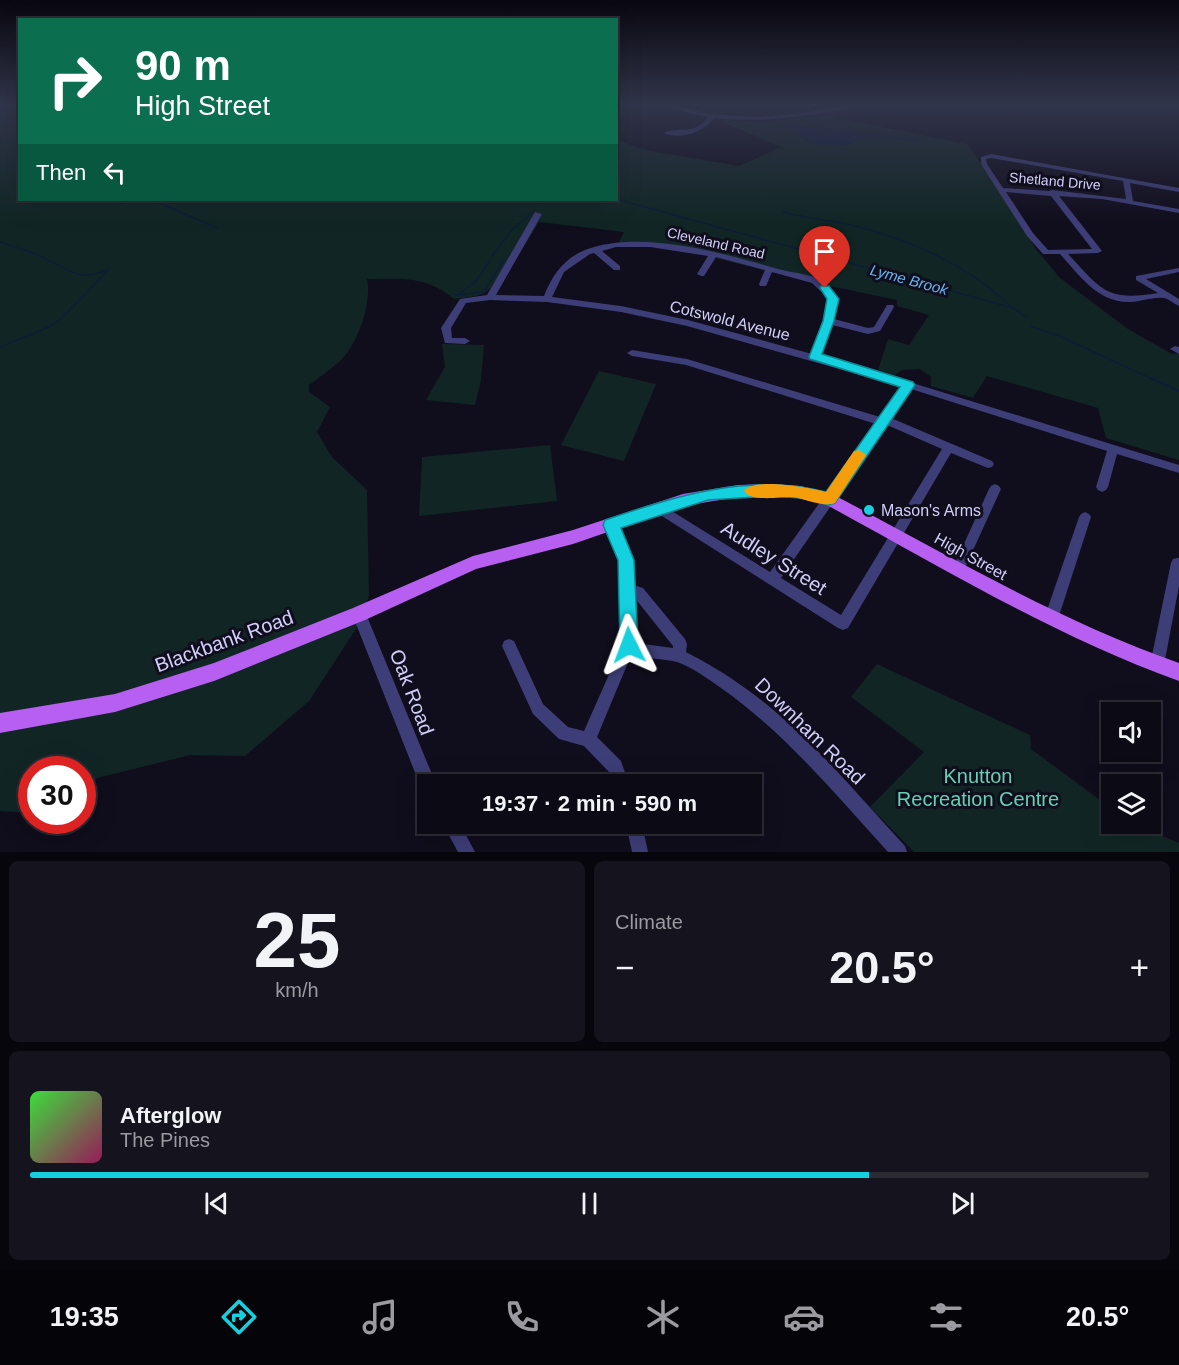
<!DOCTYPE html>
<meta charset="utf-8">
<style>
body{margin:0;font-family:Helvetica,sans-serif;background:#15131e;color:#f1f3f6;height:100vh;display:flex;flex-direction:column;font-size:22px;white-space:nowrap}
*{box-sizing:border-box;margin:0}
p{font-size:20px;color:#9a9aa0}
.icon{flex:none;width:33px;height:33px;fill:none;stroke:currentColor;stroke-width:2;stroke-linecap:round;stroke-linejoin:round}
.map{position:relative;height:852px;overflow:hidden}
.details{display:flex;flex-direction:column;gap:9px;padding:9px;background:#07060c;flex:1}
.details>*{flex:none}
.guide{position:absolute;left:18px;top:18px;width:600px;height:183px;border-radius:0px;box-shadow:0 6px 24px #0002,0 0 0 2px #2c2b34;background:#0b6e4f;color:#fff;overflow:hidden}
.buttons{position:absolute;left:1101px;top:702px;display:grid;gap:12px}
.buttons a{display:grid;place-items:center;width:60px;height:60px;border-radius:0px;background:#0c0a15;box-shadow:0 6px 24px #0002,0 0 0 2px #2c2b34;font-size:30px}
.speed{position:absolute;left:18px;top:756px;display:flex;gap:12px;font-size:30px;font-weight:700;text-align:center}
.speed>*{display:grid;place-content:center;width:78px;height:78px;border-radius:50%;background:#0c0a15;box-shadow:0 6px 24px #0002,0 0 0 2px #2c2b34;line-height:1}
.speed .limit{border:9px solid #d22;background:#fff;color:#111}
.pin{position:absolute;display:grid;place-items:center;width:51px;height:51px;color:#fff;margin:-62px -26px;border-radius:50% 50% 50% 0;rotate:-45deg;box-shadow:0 0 6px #0007}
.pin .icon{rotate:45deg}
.me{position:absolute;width:66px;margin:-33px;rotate:357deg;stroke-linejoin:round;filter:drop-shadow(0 0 4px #0008)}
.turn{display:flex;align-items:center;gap:21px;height:126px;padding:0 18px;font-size:27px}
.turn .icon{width:78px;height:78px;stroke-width:2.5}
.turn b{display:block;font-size:42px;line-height:51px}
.then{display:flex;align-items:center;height:57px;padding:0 18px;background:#0003;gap:12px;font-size:22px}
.big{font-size:45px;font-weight:700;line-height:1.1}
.details .card{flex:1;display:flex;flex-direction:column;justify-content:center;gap:9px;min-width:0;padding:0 21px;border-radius:9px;background:#15131e}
.details .dial{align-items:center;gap:0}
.dial b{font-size:78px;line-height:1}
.song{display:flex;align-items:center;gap:18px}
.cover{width:72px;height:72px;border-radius:9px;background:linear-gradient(135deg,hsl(120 70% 55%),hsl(330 70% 35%))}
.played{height:6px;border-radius:3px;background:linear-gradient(90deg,#15d0df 75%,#2c2b34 75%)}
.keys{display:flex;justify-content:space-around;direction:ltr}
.heat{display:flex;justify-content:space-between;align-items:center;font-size:33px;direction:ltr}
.details .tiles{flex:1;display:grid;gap:9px;grid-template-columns:1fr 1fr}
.card:last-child{grid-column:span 2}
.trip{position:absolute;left:417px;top:774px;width:345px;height:60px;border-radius:0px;background:#0c0a15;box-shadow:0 6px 24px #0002,0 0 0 2px #2c2b34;font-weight:700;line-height:60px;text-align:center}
.tab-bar{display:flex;height:96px;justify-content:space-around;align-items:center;background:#050408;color:#9a9aa0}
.tab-bar .icon{width:42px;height:42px}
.tab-bar .on{color:#15d0df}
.tab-bar b{font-size:27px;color:#f1f3f6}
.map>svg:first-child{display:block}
</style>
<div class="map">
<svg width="1179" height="852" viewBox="0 0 1179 852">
<rect width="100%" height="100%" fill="#100d1c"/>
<g fill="#112624">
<path d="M 0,104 L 19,104 L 20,200 L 616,200 L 617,140 L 645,150 L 739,166 L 782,147 L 717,120 L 766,122 L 822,115 L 967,144 L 1006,199 L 1036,249 L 1060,278 L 1128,329 L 1172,354 L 1179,353 L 1179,460 L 1106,438 L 1098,408 L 987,376 L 973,398 L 931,386 L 931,377 L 920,369 L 902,370 L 895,375 L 878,370 L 888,339 L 909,345 L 929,315 L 897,306 L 897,300 L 811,282 L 672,247 L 618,244 L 624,232 L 539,222 L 515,261 L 507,261 C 488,293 493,295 454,299 C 425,275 402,279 367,279 C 372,301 359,341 343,358 C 333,368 320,377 309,385 L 309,392 L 330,407 L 317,432 L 332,457 L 367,490 L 369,596 L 356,629 L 309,701 L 245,756 L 190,755 L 97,778 L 83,791 L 82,770 L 32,770 L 31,813 L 0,811 Z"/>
<path d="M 442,344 L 484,345 L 481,380 L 475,405 L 426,400 L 445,367 Z"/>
<path d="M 599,371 L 656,384 L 624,461 L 561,445 Z"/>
<path d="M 550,445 L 557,501 L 419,516 L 422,457 Z"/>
<path d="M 877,664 L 1030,735 L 1031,749 L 1111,808 L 1112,824 L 1133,824 L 1179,843 L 1179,852 L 914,852 L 870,807 L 924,752 L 851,697 Z"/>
</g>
<path fill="#0d1d36" d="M 784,124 L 906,138 L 925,142 L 868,137 L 843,146 L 823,146 L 808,142 Z"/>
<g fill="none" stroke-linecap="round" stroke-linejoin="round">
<g stroke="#0d1d36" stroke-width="1.5">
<path d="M 0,122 L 20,124"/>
<path d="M 616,199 L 1013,308 L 1026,317"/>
<path d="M 153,200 L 217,228"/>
<path d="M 276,201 L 279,200"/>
<path d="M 536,203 L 545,200"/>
<path d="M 121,204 L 134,200"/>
<path d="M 783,212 C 805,218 828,220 851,225 C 910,239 967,265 1012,307"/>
<path d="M 0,242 C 13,247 27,250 40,256 C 69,268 76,284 109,269 L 63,317 L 49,327 L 0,347"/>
<path d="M 492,256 L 513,229 L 534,211"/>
<path d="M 460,293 L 476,281 L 490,260"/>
<path d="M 455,295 L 484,292 L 503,261"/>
<path d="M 1031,326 L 1064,338 L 1154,380"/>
</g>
<path stroke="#0d1d36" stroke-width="2" d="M 1151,378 L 1179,391"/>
<g fill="#3d3d77" fill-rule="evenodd">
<path d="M 660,104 L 669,104 L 711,114 L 758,117 L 804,113 L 845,104 L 855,104 C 846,109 833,111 823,113 C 786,119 751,122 714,118 C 703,133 679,140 663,133 C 680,126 694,136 708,117 L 685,112 Z"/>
<path d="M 991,154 L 1179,188 L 1179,192 L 1130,183 L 1133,201 L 1179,209 L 1179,213 L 1102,199 L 1059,196 L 1102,251 L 1098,253 L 1068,254 C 1101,289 1106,302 1158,293 L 1136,280 L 1136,276 L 1179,268 L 1179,272 L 1146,279 L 1179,299 L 1179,306 C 1174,304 1168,298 1163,298 C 1152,297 1141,302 1130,302 C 1098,303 1079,275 1060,254 L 1043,254 L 1027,236 L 981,164 L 981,157 ZM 991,158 L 1123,181 L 1126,199 L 1052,190 L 1049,191 L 1003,188 L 987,164 L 986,159 ZM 1006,192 L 1051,196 L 1092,249 L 1048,250 L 1033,233 Z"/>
<path d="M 535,212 L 542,214 L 496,295 L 544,296 C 552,276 563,259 585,250 C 640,229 723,253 778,269 C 789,272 809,274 818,279 C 825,283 832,293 837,299 L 834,319 L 868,328 L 874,327 L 887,305 L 893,305 L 894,307 L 880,331 L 868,334 L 832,325 L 820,356 L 867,369 L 1179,465 L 1179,473 L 1117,454 L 1108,487 L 1106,490 L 1102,492 L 1098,490 L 1096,487 L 1107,451 L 911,389 L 891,418 L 992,461 L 994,464 L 992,467 L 988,468 L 951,453 L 848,628 L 843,630 L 838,628 L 654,511 L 652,508 L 654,505 L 658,503 L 662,505 L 770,572 L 876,424 L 686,365 L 632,356 L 627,353 L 632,350 L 687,359 L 880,417 L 903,387 L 687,326 L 621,312 L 547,302 L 490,300 L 466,303 L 451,328 L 452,338 L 465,338 L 470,341 L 465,344 L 445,343 L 441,328 L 460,299 L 487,295 ZM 616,247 L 650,247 L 708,256 L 697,274 L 701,276 L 704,276 L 716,257 L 765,270 L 759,284 L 760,286 L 766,286 L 772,272 L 812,283 L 829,299 L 825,321 L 812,354 L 688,320 L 621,306 L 552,297 L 564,272 L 590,254 L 594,253 L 614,270 L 620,270 L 620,266 L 602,251 ZM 887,425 L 942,449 L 841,615 L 781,578 Z"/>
<path d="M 1175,346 L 1179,347 L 1179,354 L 1170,349 Z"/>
<path d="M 995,484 L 999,486 L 1001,489 L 964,570 L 962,574 L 958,576 L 954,574 L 952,570 L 989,489 L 991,486 Z"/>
<path d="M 1085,512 L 1089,514 L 1091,517 L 1058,619 L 1056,623 L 1051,625 L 1046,623 L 1044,619 L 1079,517 L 1081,514 Z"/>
<path d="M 610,520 C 630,528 633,567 633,585 L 643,588 L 685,639 L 687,644 L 686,652 C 707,663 726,674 745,688 C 806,731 855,792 905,846 L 907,852 L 888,852 C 835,794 785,733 721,688 C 708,679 692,667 677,662 C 662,658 647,660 632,653 L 597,737 L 621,761 L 629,784 L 613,784 L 609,772 L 584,746 L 559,739 L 533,714 L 502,646 L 504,641 L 509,639 L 514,641 L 543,704 L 568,727 L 584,731 L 622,645 L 620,560 L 613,541 L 604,525 L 606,521 ZM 634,597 L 673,646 L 673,648 L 643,644 L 636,641 Z"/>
<path d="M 1177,558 L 1179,558 L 1179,586 L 1164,665 L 1162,670 L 1157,672 L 1152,670 L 1150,665 L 1171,563 L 1173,559 Z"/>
<path d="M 359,608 L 364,610 L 366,614 L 436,784 L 428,784 L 428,792 L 422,790 L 352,614 L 354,610 Z"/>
<path d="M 443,824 L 460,824 L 475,852 L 458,852 Z"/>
<path d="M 626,824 L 642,824 L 648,852 L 632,852 Z"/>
</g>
<path fill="#b65ff0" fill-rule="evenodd" d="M 771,484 L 801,486 L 834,495 C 948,555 1057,620 1179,663 L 1179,681 C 1052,635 943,568 825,504 L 801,498 L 771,496 L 738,497 L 683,506 L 573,544 L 476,569 L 365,620 L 214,681 L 115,712 L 0,733 L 0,713 L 115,694 L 214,663 L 353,608 L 473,556 L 573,530 L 683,494 L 738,485 Z"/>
</g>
<linearGradient id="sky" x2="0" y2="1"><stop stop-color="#09070f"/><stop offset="0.47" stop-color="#31354b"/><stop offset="1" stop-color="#31354b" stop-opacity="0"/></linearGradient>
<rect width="1179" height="223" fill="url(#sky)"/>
<path fill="#15d0df" stroke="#0e8791" stroke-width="1.5" d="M 821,286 L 829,286 L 839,299 L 834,321 L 822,354 L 913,382 L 915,385 L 835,503 L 829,505 L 801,498 L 771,496 L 708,500 L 621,528 L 634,560 L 638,645 L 636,651 L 629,654 L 623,651 L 620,645 L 618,560 L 603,525 L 605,520 C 676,496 751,472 826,492 L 900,387 L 810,359 L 809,357 L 823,321 L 827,299 L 820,288 Z"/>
<path fill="#f59e0b" d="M 859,450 L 866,455 L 835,503 C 822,508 805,498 791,497 C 779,497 750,502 744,491 C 752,477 811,488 826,492 L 854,451 Z"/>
<circle fill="#15d0df" stroke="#100d1c" stroke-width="2" cx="869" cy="510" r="6"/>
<g text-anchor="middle" stroke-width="6" stroke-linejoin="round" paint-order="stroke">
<g font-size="14" fill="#d1cefa" stroke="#100d1c">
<text transform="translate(1055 181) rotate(5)" y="5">Shetland Drive</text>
<text transform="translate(716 243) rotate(13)" y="5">Cleveland Road</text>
</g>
<g font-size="15" font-style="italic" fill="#65b4f0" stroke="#100d1c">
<text transform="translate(909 280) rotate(15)" y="5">Lyme Brook</text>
</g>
<g font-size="16" fill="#d1cefa" stroke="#100d1c">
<text transform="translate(730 320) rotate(14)" y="6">Cotswold Avenue</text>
<text transform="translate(971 556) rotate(29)" y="6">High Street</text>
</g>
<g font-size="16" fill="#d1cefa" stroke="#100d1c" text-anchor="start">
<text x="881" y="516">Mason's Arms</text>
</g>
<g font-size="20" fill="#d1cefa" stroke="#100d1c">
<text transform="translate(774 558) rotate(32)" y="7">Audley Street</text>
<text transform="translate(224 641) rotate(-20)" y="7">Blackbank Road</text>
<text transform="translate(412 692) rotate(69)" y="7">Oak Road</text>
<text transform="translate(810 731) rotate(44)" y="7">Downham Road</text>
</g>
<g font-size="20" fill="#61d2b3" stroke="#100d1c">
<text x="978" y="783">Knutton<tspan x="978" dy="23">Recreation Centre</tspan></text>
</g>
</g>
</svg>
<div class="buttons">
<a><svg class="icon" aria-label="sound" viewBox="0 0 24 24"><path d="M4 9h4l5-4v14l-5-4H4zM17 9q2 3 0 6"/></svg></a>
<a><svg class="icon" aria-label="layers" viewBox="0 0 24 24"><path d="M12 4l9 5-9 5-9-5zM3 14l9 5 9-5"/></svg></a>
</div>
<div class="speed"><div class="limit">30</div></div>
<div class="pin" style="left:825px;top:288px;background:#d93025"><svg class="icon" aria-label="arrive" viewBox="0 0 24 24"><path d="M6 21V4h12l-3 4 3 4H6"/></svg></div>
<svg class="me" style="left:629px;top:645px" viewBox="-20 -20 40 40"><path d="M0-17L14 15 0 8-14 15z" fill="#15d0df" stroke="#fff" stroke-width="4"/></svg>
<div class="trip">19:37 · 2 min · 590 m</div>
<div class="guide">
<div class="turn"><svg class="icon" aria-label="right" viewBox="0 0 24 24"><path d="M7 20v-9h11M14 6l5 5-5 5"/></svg><div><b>90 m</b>High Street</div></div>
<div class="then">Then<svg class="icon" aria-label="left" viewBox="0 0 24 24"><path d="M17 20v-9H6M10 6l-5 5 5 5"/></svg></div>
</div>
</div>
<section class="details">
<div class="tiles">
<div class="card dial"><b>25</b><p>km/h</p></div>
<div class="card"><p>Climate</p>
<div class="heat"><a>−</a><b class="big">20.5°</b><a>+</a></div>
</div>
<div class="card">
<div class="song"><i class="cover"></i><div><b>Afterglow</b><p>The Pines</p></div></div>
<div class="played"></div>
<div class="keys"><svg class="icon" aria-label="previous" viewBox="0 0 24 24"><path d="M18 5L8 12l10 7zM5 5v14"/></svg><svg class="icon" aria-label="pause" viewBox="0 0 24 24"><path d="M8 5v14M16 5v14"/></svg><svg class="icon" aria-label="next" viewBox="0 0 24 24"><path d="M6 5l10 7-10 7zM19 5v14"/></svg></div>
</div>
</div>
</section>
<nav class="tab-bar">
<b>19:35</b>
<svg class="icon on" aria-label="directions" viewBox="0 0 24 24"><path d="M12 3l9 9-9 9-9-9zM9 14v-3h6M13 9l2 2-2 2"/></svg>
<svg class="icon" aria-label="music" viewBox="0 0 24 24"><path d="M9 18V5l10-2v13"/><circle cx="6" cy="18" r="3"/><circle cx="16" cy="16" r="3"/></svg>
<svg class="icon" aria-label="phone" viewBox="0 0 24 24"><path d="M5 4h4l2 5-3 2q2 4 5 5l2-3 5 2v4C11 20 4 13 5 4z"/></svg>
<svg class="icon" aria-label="climate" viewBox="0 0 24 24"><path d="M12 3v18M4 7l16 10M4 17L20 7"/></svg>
<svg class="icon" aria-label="car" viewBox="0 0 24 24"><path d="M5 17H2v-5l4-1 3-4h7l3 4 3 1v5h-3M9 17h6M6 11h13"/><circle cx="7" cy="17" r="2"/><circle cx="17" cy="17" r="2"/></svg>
<svg class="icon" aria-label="filters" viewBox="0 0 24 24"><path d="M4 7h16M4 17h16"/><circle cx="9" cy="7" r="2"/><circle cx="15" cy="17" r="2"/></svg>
<b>20.5°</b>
</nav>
